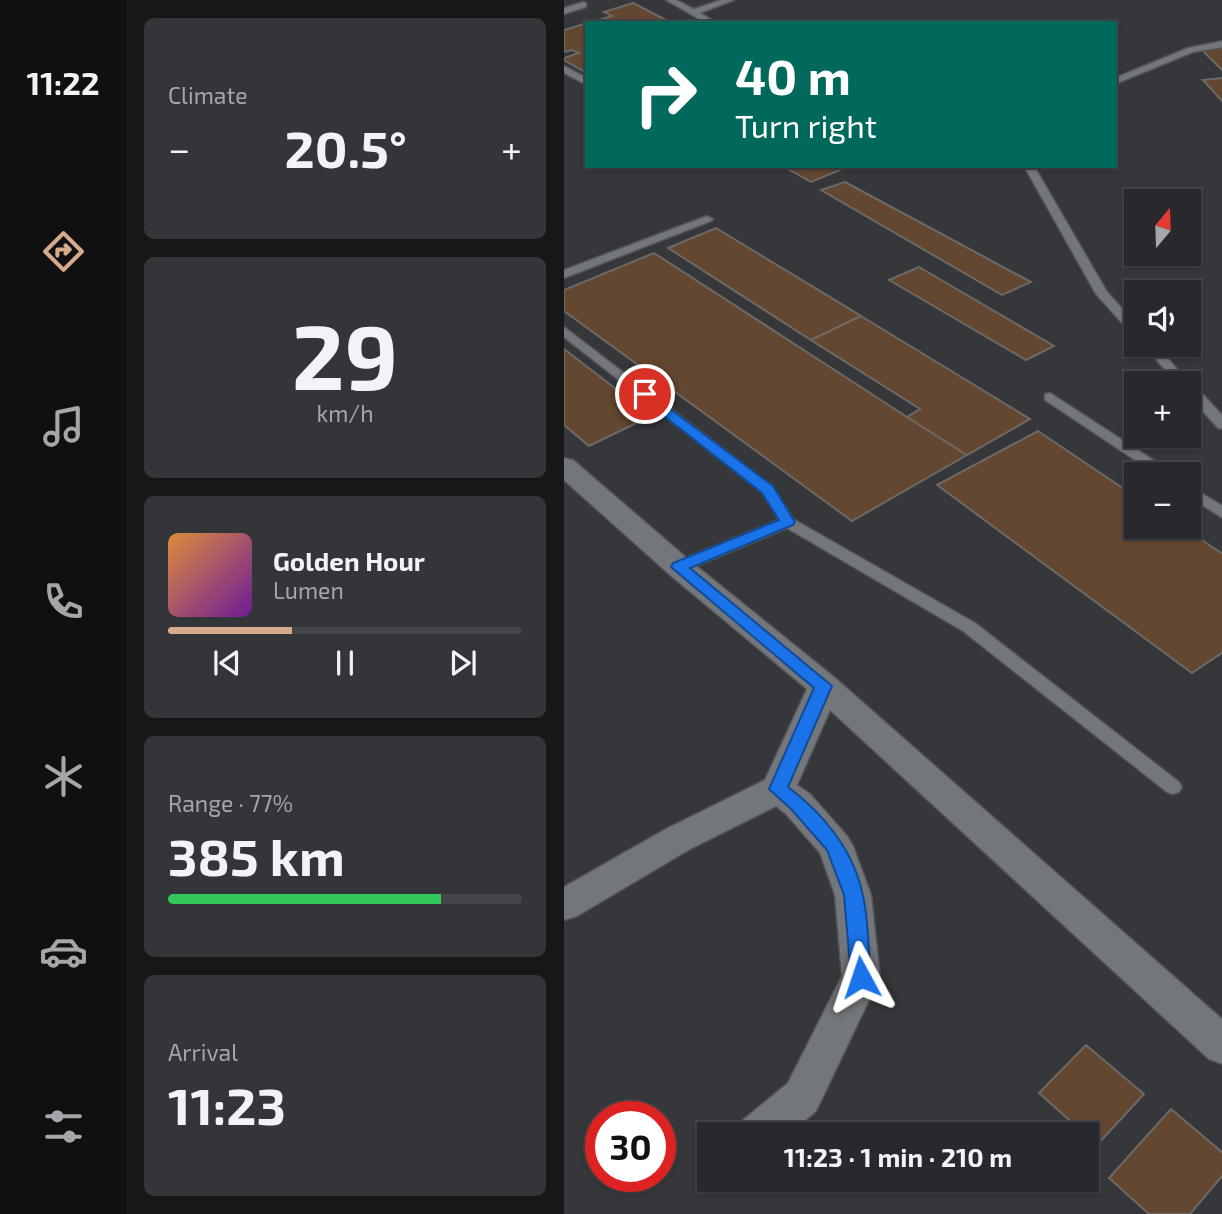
<!DOCTYPE html>
<meta charset="utf-8">
<style>
body{margin:0;font-family:"Exo 2",sans-serif;background:#343538;color:#f1f3f6;height:100vh;display:flex;flex-direction:column;font-size:26px;white-space:nowrap}
*{box-sizing:border-box;margin:0}
p{font-size:23px;color:#a5a6a9}
.icon{flex:none;width:38px;height:38px;fill:none;stroke:currentColor;stroke-width:2;stroke-linecap:round;stroke-linejoin:round}
.map{position:relative;flex:1;overflow:hidden}
.sheet{display:flex;flex-direction:column;gap:18px;padding:18px;background:#161718;width:438px}
.sheet>*{flex:none}
.top-card{position:absolute;left:21px;top:21px;width:532px;height:147px;border-radius:0px;box-shadow:0 2px 5px #0004,0 0 0 2px #444548;background:#00695c;color:#fff;overflow:hidden}
.needle{width:46px;rotate:19deg}
.fabs{position:absolute;left:560px;top:189px;display:grid;gap:14px}
.fabs a{display:grid;place-items:center;width:77px;height:77px;border-radius:0px;background:#28292c;box-shadow:0 2px 5px #0004,0 0 0 2px #444548;font-size:35px}
.speed{position:absolute;left:21px;top:1101px;display:flex;gap:14px;font-size:35px;font-weight:700;text-align:center}
.speed>*{display:grid;place-content:center;width:91px;height:91px;border-radius:50%;background:#28292c;box-shadow:0 2px 5px #0004,0 0 0 2px #444548;line-height:1}
.speed .limit{border:10px solid #d22;background:#fff;color:#111}
.pin{position:absolute;display:grid;place-items:center;width:60px;height:60px;color:#fff;margin:-30px;border:4px solid #fff;border-radius:50%;box-shadow:0 2px 7px #0007}
.me{position:absolute;width:77px;margin:-38px;rotate:355deg;stroke-linejoin:round;filter:drop-shadow(0 0 5px #0008)}
.turn{display:flex;align-items:center;gap:24px;height:147px;padding:0 35px;font-size:32px}
.turn .icon{width:91px;height:91px;stroke-width:2.5}
.turn b{display:block;font-size:49px;line-height:60px}
.big{font-size:52px;font-weight:700;line-height:1.1}
.sheet .widget{flex:1;display:flex;flex-direction:column;justify-content:center;gap:10px;min-width:0;padding:0 24px;border-radius:10px;background:#343538}
.sheet .dial{align-items:center;gap:0}
.dial b{font-size:91px;line-height:1}
.song{display:flex;align-items:center;gap:21px}
.cover{width:84px;height:84px;border-radius:10px;background:linear-gradient(135deg,hsl(30 70% 55%),hsl(280 70% 35%))}
.played{height:7px;border-radius:4px;background:linear-gradient(90deg,#d6ab8b 35%,#444548 35%)}
.keys{display:flex;justify-content:space-around;direction:ltr}
.heat{display:flex;justify-content:space-between;align-items:center;font-size:38px;direction:ltr}
.charge{height:10px;border-radius:5px;background:linear-gradient(90deg,#34c759 77%,#444548 0)}
.trip{position:absolute;left:133px;top:1122px;width:402px;height:70px;border-radius:0px;background:#28292c;box-shadow:0 2px 5px #0004,0 0 0 2px #444548;font-weight:700;line-height:70px;text-align:center}
main{display:flex;flex:1;min-height:0}
.menu{display:flex;flex-direction:column;width:126px;justify-content:space-around;align-items:center;background:#101012;color:#a5a6a9}
.menu .icon{width:49px;height:49px}
.menu .selected{color:#d6ab8b}
.menu b{font-size:32px;color:#f1f3f6}
.map>svg:first-child{display:block}
</style>
<main>
<nav class="menu">
<b>11:22</b>
<svg class="icon selected" aria-label="directions" viewBox="0 0 24 24"><path d="M12 3l9 9-9 9-9-9zM9 14v-3h6M13 9l2 2-2 2"/></svg>
<svg class="icon" aria-label="music" viewBox="0 0 24 24"><path d="M9 18V5l10-2v13"/><circle cx="6" cy="18" r="3"/><circle cx="16" cy="16" r="3"/></svg>
<svg class="icon" aria-label="phone" viewBox="0 0 24 24"><path d="M5 4h4l2 5-3 2q2 4 5 5l2-3 5 2v4C11 20 4 13 5 4z"/></svg>
<svg class="icon" aria-label="climate" viewBox="0 0 24 24"><path d="M12 3v18M4 7l16 10M4 17L20 7"/></svg>
<svg class="icon" aria-label="car" viewBox="0 0 24 24"><path d="M5 17H2v-5l4-1 3-4h7l3 4 3 1v5h-3M9 17h6M6 11h13"/><circle cx="7" cy="17" r="2"/><circle cx="17" cy="17" r="2"/></svg>
<svg class="icon" aria-label="filters" viewBox="0 0 24 24"><path d="M4 7h16M4 17h16"/><circle cx="9" cy="7" r="2"/><circle cx="15" cy="17" r="2"/></svg>
</nav>
<section class="sheet">
<div class="widget"><p>Climate</p>
<div class="heat"><a>−</a><b class="big">20.5°</b><a>+</a></div>
</div>
<div class="widget dial"><b>29</b><p>km/h</p></div>
<div class="widget">
<div class="song"><i class="cover"></i><div><b>Golden Hour</b><p>Lumen</p></div></div>
<div class="played"></div>
<div class="keys"><svg class="icon" aria-label="previous" viewBox="0 0 24 24"><path d="M18 5L8 12l10 7zM5 5v14"/></svg><svg class="icon" aria-label="pause" viewBox="0 0 24 24"><path d="M8 5v14M16 5v14"/></svg><svg class="icon" aria-label="next" viewBox="0 0 24 24"><path d="M6 5l10 7-10 7zM19 5v14"/></svg></div>
</div>
<div class="widget"><p>Range · 77%</p><b class="big">385 km</b><div class="charge"></div></div>
<div class="widget"><p>Arrival</p><b class="big">11:23</b></div>
</section>
<div class="map">
<svg width="659" height="1214" viewBox="0 0 659 1214">
<rect width="100%" height="100%" fill="#35373a"/>
<g fill="#634730" stroke="#6d6966" stroke-width="2">
<path d="M 69,3 L 108,23 L 25,23 L 48,16 L 40,12 Z"/>
<path d="M 23,23 L 23,70 L 19,71 L 0,60 L 0,58 L 15,53 L 8,50 L 0,52 L 0,30 Z"/>
<path d="M 659,48 L 659,71 L 638,50 Z"/>
<path d="M 659,78 L 659,102 L 639,80 Z"/>
<path d="M 231,166 L 277,166 L 281,168 L 247,182 L 224,169 Z"/>
<path d="M 281,182 L 467,282 L 438,295 L 257,190 Z"/>
<path d="M 152,228 L 297,316 L 247,340 L 104,248 Z"/>
<path d="M 90,253 L 343,417 L 403,455 L 288,521 L 0,311 L 0,290 Z"/>
<path d="M 355,267 L 490,346 L 462,360 L 325,280 Z"/>
<path d="M 297,316 L 466,419 L 403,455 L 343,417 L 356,409 L 247,340 Z"/>
<path d="M 0,349 L 87,416 L 25,446 L 0,425 Z"/>
<path d="M 474,431 L 572,497 L 572,527 L 618,527 L 659,554 L 659,652 L 628,673 L 373,485 Z"/>
<path d="M 522,1045 L 580,1094 L 533,1145 L 475,1093 Z"/>
<path d="M 607,1109 L 659,1153 L 659,1175 L 626,1214 L 585,1214 L 545,1178 Z"/>
</g>
<g fill="none" stroke-linecap="round" stroke-linejoin="round">
<g stroke="#515356" stroke-width="3">
<g id="service">
<path d="M 102,0 L 112,0 L 130,9 L 157,0 L 170,0 L 136,13 L 153,23 L 142,23 Z"/>
<path d="M 19,2 L 22,3 L 22,7 L 0,14 L 0,8 Z"/>
<path d="M 659,41 L 659,47 L 629,52 L 551,84 L 551,78 L 624,48 Z"/>
<path d="M 0,66 L 23,78 L 23,85 L 0,73 Z"/>
<path d="M 460,166 L 470,166 L 543,292 L 572,324 L 572,335 L 568,334 L 532,294 Z"/>
<path d="M 143,216 L 149,219 L 147,221 L 0,278 L 0,270 Z"/>
<path d="M 0,327 L 209,487 L 229,519 L 411,623 L 615,782 L 618,787 L 615,792 L 609,794 L 603,792 L 399,631 L 223,528 L 120,571 L 110,571 L 107,567 L 110,563 L 215,520 L 199,493 L 0,337 Z"/>
<path d="M 579,345 L 592,345 L 626,384 L 630,385 L 659,416 L 659,429 L 654,428 L 625,396 L 625,383 L 613,383 Z"/>
<path d="M 486,393 L 606,471 L 608,474 L 592,474 L 481,400 L 481,394 Z"/>
<path d="M 625,486 L 659,506 L 659,518 L 625,497 Z"/>
</g>
</g>
<g stroke="#515356" stroke-width="3">
<path id="minor" d="M 0,458 L 9,460 L 125,560 L 271,678 L 659,1020 L 659,1064 L 645,1059 L 266,710 L 233,785 L 246,794 L 283,836 L 289,846 L 307,895 L 316,977 L 252,1111 L 225,1134 L 173,1134 L 179,1120 L 224,1083 L 278,976 L 271,895 L 256,853 L 222,814 L 212,806 L 126,849 L 13,916 L 0,920 L 0,887 L 102,829 L 201,780 L 243,689 L 105,574 L 0,480 Z"/>
</g>
<use href="#service" fill="#73767a" fill-rule="evenodd"/>
<use href="#minor" fill="#73767a" fill-rule="evenodd"/>
</g>
<path fill="#1a73e8" stroke="#114b97" stroke-width="2" d="M 81,390 L 209,486 L 231,522 L 229,525 L 126,568 L 268,686 L 224,787 C 260,814 290,851 299,896 C 305,922 304,950 307,977 L 304,983 L 297,986 L 290,983 L 287,977 L 280,895 L 263,850 L 227,809 L 205,789 L 250,688 L 107,567 L 109,563 L 215,520 L 198,493 L 76,397 L 74,394 Z"/>
</svg>
<div class="fabs">
<a><svg class="needle" viewBox="-14 -14 28 28"><path d="M0-13l5 13h-10z" fill="#e53935"/><path d="M0 13l5-13h-10z" fill="#a5a6a9"/></svg></a>
<a><svg class="icon" aria-label="sound" viewBox="0 0 24 24"><path d="M4 9h4l5-4v14l-5-4H4zM17 9q2 3 0 6"/></svg></a>
<a>+</a>
<a>−</a>
</div>
<div class="speed"><div class="limit">30</div></div>
<div class="pin" style="left:81px;top:394px;background:#d93025"><svg class="icon" aria-label="arrive" viewBox="0 0 24 24"><path d="M6 21V4h12l-3 4 3 4H6"/></svg></div>
<svg class="me" style="left:297px;top:977px" viewBox="-20 -20 40 40"><path d="M0-17L14 15 0 8-14 15z" fill="#1a73e8" stroke="#fff" stroke-width="4"/></svg>
<div class="trip">11:23 · 1 min · 210 m</div>
<div class="top-card">
<div class="turn"><svg class="icon" aria-label="right" viewBox="0 0 24 24"><path d="M7 20v-9h11M14 6l5 5-5 5"/></svg><div><b>40 m</b>Turn right</div></div>
</div>
</div>
</main>
